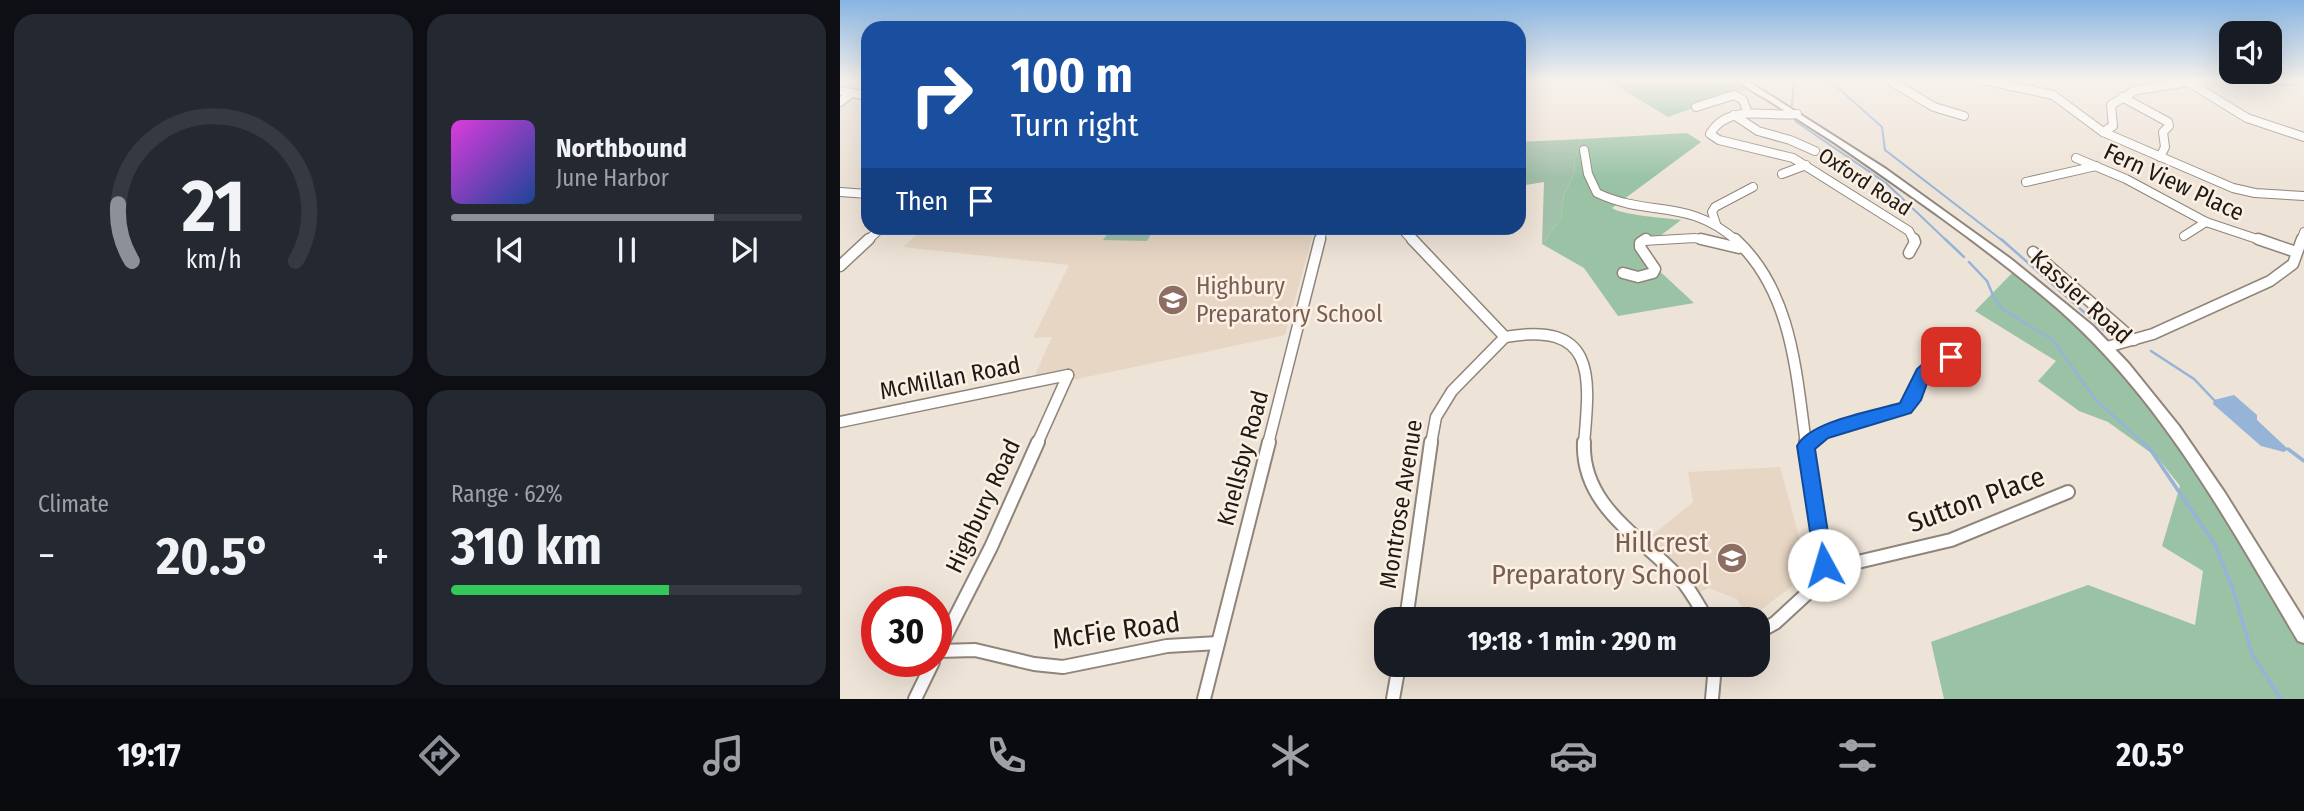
<!DOCTYPE html>
<meta charset="utf-8">
<style>
body{margin:0;font-family:"Fira Sans Condensed",sans-serif;background:#242831;color:#f1f3f6;height:100vh;display:flex;flex-direction:column;font-size:26px;white-space:nowrap}
*{box-sizing:border-box;margin:0}
p{font-size:23px;color:#9ea1a6}
.icon{flex:none;width:38px;height:38px;fill:none;stroke:currentColor;stroke-width:2;stroke-linecap:round;stroke-linejoin:round}
.map{position:relative;flex:1;overflow:hidden}
.panel{display:flex;flex-direction:column;gap:14px;padding:14px;background:#0d0f14;width:840px}
.panel>*{flex:none}
.banner{position:absolute;left:21px;top:21px;width:665px;height:214px;border-radius:21px;box-shadow:0 7px 28px #0002;background:#1a4fa0;color:#fff;overflow:hidden}
.tools{position:absolute;left:1379px;top:21px;display:grid;gap:14px}
.tools a{display:grid;place-items:center;width:63px;height:63px;border-radius:14px;background:#171b24;box-shadow:0 7px 28px #0002;font-size:35px}
.speed{position:absolute;left:21px;top:586px;display:flex;gap:14px;font-size:35px;font-weight:700;text-align:center}
.speed>*{display:grid;place-content:center;width:91px;height:91px;border-radius:50%;background:#171b24;box-shadow:0 7px 28px #0002;line-height:1}
.speed .limit{border:10px solid #d22;background:#fff;color:#111}
.pin{position:absolute;display:grid;place-items:center;width:60px;height:60px;color:#fff;margin:-30px;border-radius:14px;box-shadow:0 4px 10px #0006}
.me{position:absolute;width:77px;margin:-38px;rotate:354deg;stroke-linejoin:round;filter:drop-shadow(0 0 5px #0008)}
.turn{display:flex;align-items:center;gap:24px;height:147px;padding:0 35px;font-size:32px}
.turn .icon{width:91px;height:91px;stroke-width:2.5}
.turn b{display:block;font-size:49px;line-height:60px}
.then{display:flex;align-items:center;height:66px;padding:0 35px;background:#0003;gap:14px;font-size:26px}
.big{font-size:52px;font-weight:700;line-height:1.1}
.panel .tile{flex:1;display:flex;flex-direction:column;justify-content:center;gap:10px;min-width:0;padding:0 24px;border-radius:21px;background:#242831}
.panel .dial{align-items:center;gap:0}
.dial svg{height:182px;overflow:visible;fill:none;stroke:#363941;stroke-width:7;stroke-linecap:round;text-anchor:middle}
.dial text{fill:#f1f3f6;stroke:none}
.song{display:flex;align-items:center;gap:21px}
.cover{width:84px;height:84px;border-radius:10px;background:linear-gradient(135deg,hsl(300 70% 55%),hsl(220 70% 35%))}
.played{height:7px;border-radius:4px;background:linear-gradient(90deg,#8c9099 75%,#363941 75%)}
.keys{display:flex;justify-content:space-around;direction:ltr}
.heat{display:flex;justify-content:space-between;align-items:center;font-size:38px;direction:ltr}
.charge{height:10px;border-radius:5px;background:linear-gradient(90deg,#34c759 62%,#363941 0)}
.panel .tiles{flex:1;display:grid;gap:14px;grid-template-columns:repeat(2,1fr)}
.trip{position:absolute;left:534px;top:607px;width:396px;height:70px;border-radius:21px;background:#171b24;box-shadow:0 7px 28px #0002;font-weight:700;line-height:70px;text-align:center}
.tabs{display:flex;height:112px;justify-content:space-around;align-items:center;background:#090b0e;color:#9ea1a6}
.tabs .icon{width:49px;height:49px}
.tabs .selected{color:#8c9099}
.tabs b{font-size:32px;color:#f1f3f6}
main{display:flex;flex:1;min-height:0}
.map>svg:first-child{display:block}
</style>
<main>
<section class="panel">
<div class="tiles">
<div class="tile dial"><svg viewBox="0 0 100 80">
<path d="M14 69A42 42 0 1 1 86 69"/>
<path d="M14 69A42 42 0 0 1 8 44" stroke="#8c9099"/>
<text x="50" y="56" font-size="32" font-weight="700">21</text>
<text x="50" y="72" font-size="11">km/h</text>
</svg></div>
<div class="tile">
<div class="song"><i class="cover"></i><div><b>Northbound</b><p>June Harbor</p></div></div>
<div class="played"></div>
<div class="keys"><svg class="icon" aria-label="previous" viewBox="0 0 24 24"><path d="M18 5L8 12l10 7zM5 5v14"/></svg><svg class="icon" aria-label="pause" viewBox="0 0 24 24"><path d="M8 5v14M16 5v14"/></svg><svg class="icon" aria-label="next" viewBox="0 0 24 24"><path d="M6 5l10 7-10 7zM19 5v14"/></svg></div>
</div>
<div class="tile"><p>Climate</p>
<div class="heat"><a>−</a><b class="big">20.5°</b><a>+</a></div>
</div>
<div class="tile"><p>Range · 62%</p><b class="big">310 km</b><div class="charge"></div></div>
</div>
</section>
<div class="map">
<svg width="1464" height="699" viewBox="0 0 1464 699">
<rect width="100%" height="100%" fill="#eee3d7"/>
<g fill="#e7d6c4">
<path d="M 84,228 L 475,228 L 445,335 L 223,382 L 227,376 L 191,384 L 212,337 L 193,338 L 229,265 L 63,247 Z"/>
<path d="M 940,467 L 969,573 L 909,619 L 897,599 L 869,588 L 855,594 L 804,542 L 853,502 L 848,472 Z"/>
</g>
<g fill="#a2c1ab">
<path d="M 742,139 L 735,159 L 734,174 L 724,194 L 721,218 L 702,244 L 704,182 L 679,186 L 679,142 Z"/>
<path d="M 272,228 L 315,228 L 307,241 L 263,240 Z"/>
</g>
<g fill="#9ac3a6">
<path d="M 767,80 L 901,80 L 913,87 L 828,117 Z"/>
<path d="M 847,133 L 861,142 L 772,208 C 781,215 826,218 841,220 L 799,252 L 854,303 L 778,316 L 744,268 L 702,244 L 721,218 L 724,194 L 734,174 L 735,159 L 742,139 Z"/>
<path d="M 1176,269 L 1199,287 L 1315,404 L 1464,635 L 1464,699 L 1104,699 L 1091,642 L 1248,585 L 1355,625 L 1363,571 L 1322,546 L 1340,486 L 1318,458 L 1268,422 L 1239,411 L 1198,381 L 1216,361 L 1135,311 Z"/>
</g>
<path fill="#95b4d8" d="M 1394,395 L 1417,415 L 1417,420 L 1448,449 L 1444,452 L 1421,446 L 1373,404 L 1374,400 Z"/>
<g fill="none" stroke-linecap="round" stroke-linejoin="round">
<g stroke="#95b4d8" stroke-width="2">
<path d="M 982,80 L 998,88 L 1042,127 L 1045,150 L 1163,241"/>
<path d="M 952,105 L 954,80"/>
<path d="M 955,121 L 1046,183 L 1107,241"/>
</g>
<g stroke="#95b4d8" stroke-width="2.5">
<path d="M 1105,239 L 1124,257"/>
<path d="M 1161,239 L 1270,335"/>
<path d="M 1129,262 L 1147,281 L 1155,300 L 1164,310 L 1213,340 L 1255,399 L 1304,444"/>
<path d="M 1311,351 L 1354,379 L 1374,400"/>
</g>
<g stroke="#95b4d8" stroke-width="3.5">
<path d="M 1302,442 L 1310,449 L 1375,545 L 1393,589 L 1412,654 L 1441,699"/>
<path d="M 1448,449 L 1464,461"/>
</g>
<g stroke="#8f857a" stroke-width="10">
<g id="minor-far2">
<path d="M 1049,80 L 1094,107 L 1124,116"/>
<path d="M 1143,80 L 1213,95 L 1263,132 L 1393,188 L 1415,193 L 1464,196"/>
<path d="M 1437,80 L 1454,80"/>
<path d="M 1347,81 L 1407,118 L 1464,137"/>
<path d="M 0,91 L 28,96"/>
<path d="M 1282,97 L 1328,122 L 1329,126 L 1323,132 L 1325,147 L 1320,157"/>
<path d="M 0,102 L 12,93"/>
<path d="M 856,107 L 894,95 L 903,100 L 907,111"/>
<path d="M 957,114 C 929,118 888,102 870,134 L 879,140 L 953,158 L 1069,231 L 1074,241"/>
<path d="M 894,115 L 918,131 L 950,140 L 975,151"/>
<path d="M 1263,132 L 1273,126 L 1271,105 L 1296,90 L 1363,80"/>
<path d="M 744,150 L 748,174 L 757,193 C 810,218 847,197 897,241"/>
<path d="M 1236,158 L 1286,179 L 1366,222 L 1423,241"/>
<path d="M 942,174 L 966,165"/>
<path d="M 1186,182 L 1256,166"/>
<path d="M 0,192 L 28,194"/>
<path d="M 876,224 L 872,212 L 875,207 L 913,187"/>
<path d="M 561,228 L 573,241"/>
<path d="M 1344,236 L 1366,222"/>
<path d="M 27,241 L 41,228"/>
<path d="M 480,241 L 483,228"/>
<path d="M 803,241 L 855,238 L 868,241"/>
<path d="M 1461,241 L 1464,232"/>
</g>
</g>
<g stroke="#8f857a" stroke-width="13">
<g id="minor-far1">
<path d="M 572,239 L 665,337"/>
<path d="M 861,239 L 899,248"/>
<path d="M 895,239 C 952,291 956,372 966,444"/>
<path d="M 1418,239 L 1456,252"/>
<path d="M 1193,252 L 1294,340"/>
<path d="M 1069,253 L 1075,242 L 1074,239"/>
<path d="M 0,266 L 29,239"/>
<path d="M 783,273 L 798,277 L 813,273 L 815,269 L 800,247 L 800,243 L 806,239"/>
<path d="M 665,337 C 757,321 750,376 744,444"/>
<path d="M 1267,347 L 1313,334 L 1430,281 L 1453,264 L 1462,239"/>
<path d="M 0,422 L 228,375"/>
<path d="M 197,444 L 228,375"/>
<path d="M 428,444 L 480,239"/>
<path d="M 591,444 L 596,417 L 612,391 L 665,337"/>
<path d="M 969,444 L 982,433 L 1065,408 C 1071,400 1072,391 1077,382 C 1088,361 1111,357 1132,353"/>
</g>
</g>
<g stroke="#8f857a" stroke-width="16">
<g id="minor">
<path d="M 744,442 C 741,509 806,539 844,583 C 853,595 860,607 867,620"/>
<path d="M 966,442 L 985,577"/>
<path d="M 966,446 L 971,442"/>
<path d="M 566,620 L 591,442"/>
<path d="M 917,633 L 935,623 L 985,577 L 1005,565 L 1111,540 L 1228,492"/>
<path d="M 98,651 L 135,650 L 194,664 L 223,667 L 327,646 L 378,643"/>
<path d="M 96,655 L 151,547 L 198,442"/>
<path d="M 75,699 L 93,662"/>
<path d="M 364,699 L 429,442"/>
<path d="M 553,699 L 559,665"/>
<path d="M 872,699 L 875,665"/>
</g>
</g>
<g stroke="#8f857a" stroke-width="4">
<path id="major" d="M 897,80 L 906,80 L 1046,169 L 1171,259 L 1253,326 L 1289,364 L 1339,426 L 1385,493 L 1464,620 L 1464,643 L 1458,641 C 1385,518 1316,389 1204,297 C 1138,242 1066,192 995,143 C 973,129 950,114 928,100 C 917,94 906,88 897,80 Z"/>
</g>
<use href="#minor-far2" stroke="#fff" stroke-width="8"/>
<use href="#minor-far1" stroke="#fff" stroke-width="10"/>
<use href="#minor" stroke="#fff" stroke-width="12"/>
<use href="#major" fill="#fff" fill-rule="evenodd"/>
</g>
<path fill="#5f594f" d="M 536,228 L 532,231 L 492,235 L 491,233 Z"/>
<path fill="#6f675c" stroke="#4e4840" stroke-width="2" d="M 492,228 L 533,228 L 491,233 Z"/>
<linearGradient id="sky" x2="0" y2="1"><stop stop-color="#87b4e2"/><stop offset="0.45" stop-color="#f7f2ed"/><stop offset="1" stop-color="#f7f2ed" stop-opacity="0"/></linearGradient>
<rect width="1464" height="178" fill="url(#sky)"/>
<path fill="#1a73e8" stroke="#114b97" stroke-width="2" d="M 1111,351 L 1117,352 L 1119,357 L 1117,361 L 1098,369 L 1089,378 L 1081,400 L 1071,413 L 988,438 L 975,449 L 993,565 L 991,571 L 984,574 L 976,571 L 957,446 C 970,421 1033,411 1060,403 L 1077,369 L 1087,360 Z"/>
<defs>
<g id="school-disc" transform="scale(1.575)"><circle r="9.5" fill="#8d6e63" stroke="#fcf0e4"/><path d="M0-5L7-2L0 1L-7-2ZM-4 1L0 2.5L4 1V4Q0 6-4 4Z" fill="#fff"/></g>
</defs>
<g fill-rule="evenodd">
<use href="#school-disc" x="333" y="300"/>
<use href="#school-disc" x="892" y="558"/>
</g>
<g text-anchor="middle" stroke-width="5" stroke-linejoin="round" paint-order="stroke">
<g font-size="21" fill="#1e1a16" stroke="#fcf0e4">
<text transform="translate(1025 182) rotate(33)" y="7">Oxford Road</text>
</g>
<g font-size="24" fill="#1e1a16" stroke="#fcf0e4">
<text transform="translate(1334 182) rotate(25)" y="8">Fern View Place</text>
<text transform="translate(1241 297) rotate(42)" y="8">Kassier Road</text>
<text transform="translate(110 378) rotate(-11)" y="8">McMillan Road</text>
<text transform="translate(403 458) rotate(-75)" y="8">Knellsby Road</text>
<text transform="translate(561 504) rotate(-81)" y="8">Montrose Avenue</text>
<text transform="translate(143 506) rotate(-65)" y="8">Highbury Road</text>
</g>
<g font-size="24" fill="#785e54" stroke="#fcf0e4" text-anchor="start">
<text x="356" y="294">Highbury<tspan x="356" dy="28">Preparatory School</tspan></text>
</g>
<g font-size="28" fill="#1e1a16" stroke="#fcf0e4">
<text transform="translate(1136 499) rotate(-20)" y="10">Sutton Place</text>
<text transform="translate(276 630) rotate(-8)" y="10">McFie Road</text>
</g>
<g font-size="28" fill="#785e54" stroke="#fcf0e4" text-anchor="end">
<text x="869" y="552">Hillcrest<tspan x="869" dy="32">Preparatory School</tspan></text>
</g>
</g>
</svg>
<div class="tools">
<a><svg class="icon" aria-label="sound" viewBox="0 0 24 24"><path d="M4 9h4l5-4v14l-5-4H4zM17 9q2 3 0 6"/></svg></a>
</div>
<div class="speed"><div class="limit">30</div></div>
<div class="pin" style="left:1111px;top:357px;background:#d93025"><svg class="icon" aria-label="arrive" viewBox="0 0 24 24"><path d="M6 21V4h12l-3 4 3 4H6"/></svg></div>
<svg class="me" style="left:984px;top:565px" viewBox="-20 -20 40 40"><circle r="19" fill="#fff"/><path d="M0-13L10 11 0 6-10 11z" fill="#1a73e8"/></svg>
<div class="trip">19:18 · 1 min · 290 m</div>
<div class="banner">
<div class="turn"><svg class="icon" aria-label="right" viewBox="0 0 24 24"><path d="M7 20v-9h11M14 6l5 5-5 5"/></svg><div><b>100 m</b>Turn right</div></div>
<div class="then">Then<svg class="icon" aria-label="arrive" viewBox="0 0 24 24"><path d="M6 21V4h12l-3 4 3 4H6"/></svg></div>
</div>
</div>
</main>
<nav class="tabs">
<b>19:17</b>
<svg class="icon selected" aria-label="directions" viewBox="0 0 24 24"><path d="M12 3l9 9-9 9-9-9zM9 14v-3h6M13 9l2 2-2 2"/></svg>
<svg class="icon" aria-label="music" viewBox="0 0 24 24"><path d="M9 18V5l10-2v13"/><circle cx="6" cy="18" r="3"/><circle cx="16" cy="16" r="3"/></svg>
<svg class="icon" aria-label="phone" viewBox="0 0 24 24"><path d="M5 4h4l2 5-3 2q2 4 5 5l2-3 5 2v4C11 20 4 13 5 4z"/></svg>
<svg class="icon" aria-label="climate" viewBox="0 0 24 24"><path d="M12 3v18M4 7l16 10M4 17L20 7"/></svg>
<svg class="icon" aria-label="car" viewBox="0 0 24 24"><path d="M5 17H2v-5l4-1 3-4h7l3 4 3 1v5h-3M9 17h6M6 11h13"/><circle cx="7" cy="17" r="2"/><circle cx="17" cy="17" r="2"/></svg>
<svg class="icon" aria-label="filters" viewBox="0 0 24 24"><path d="M4 7h16M4 17h16"/><circle cx="9" cy="7" r="2"/><circle cx="15" cy="17" r="2"/></svg>
<b>20.5°</b>
</nav>
